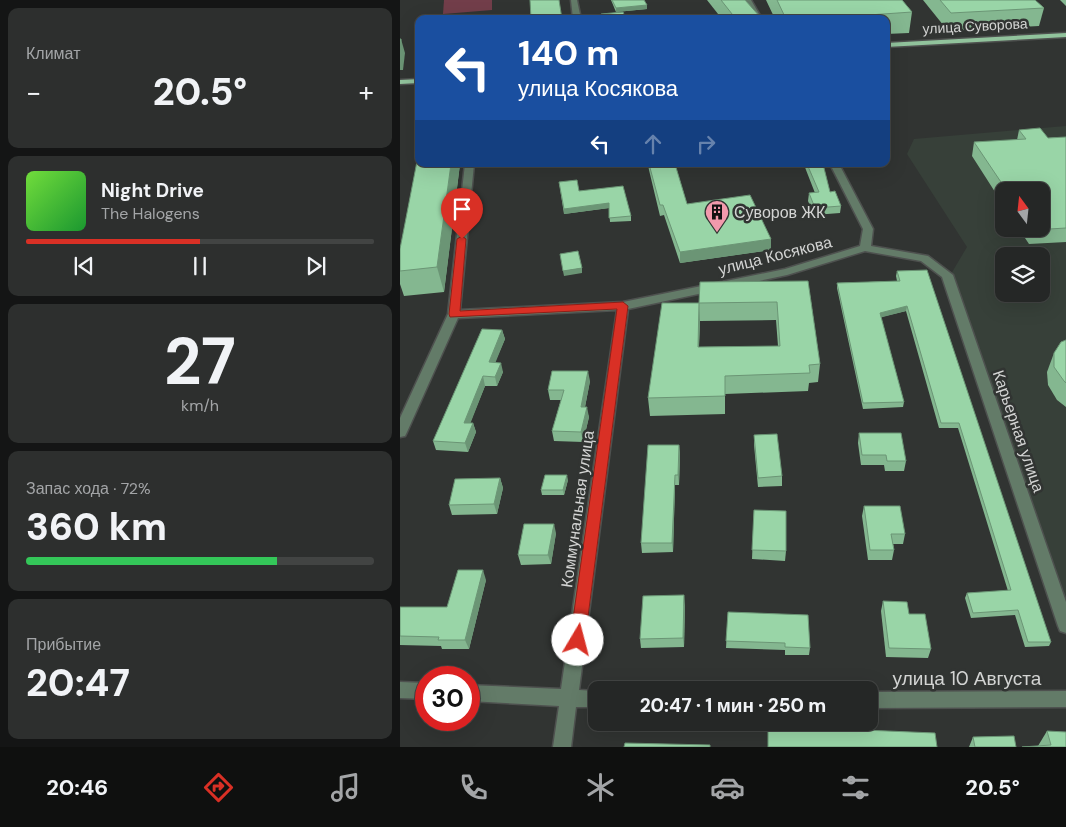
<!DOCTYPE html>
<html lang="ru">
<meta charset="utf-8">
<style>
body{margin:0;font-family:"DM Sans",sans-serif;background:#2d2f2e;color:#f1f3f6;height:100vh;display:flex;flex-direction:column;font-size:19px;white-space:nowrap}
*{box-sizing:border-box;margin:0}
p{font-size:16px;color:#a3a5a7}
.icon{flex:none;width:28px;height:28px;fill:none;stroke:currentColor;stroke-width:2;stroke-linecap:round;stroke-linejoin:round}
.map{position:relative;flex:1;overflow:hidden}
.panel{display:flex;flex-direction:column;gap:8px;padding:8px;background:#141515;width:400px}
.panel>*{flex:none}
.banner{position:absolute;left:15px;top:15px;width:475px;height:152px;border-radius:10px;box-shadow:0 5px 20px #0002,0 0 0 1px #424443;background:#1a4fa0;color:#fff;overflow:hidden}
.needle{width:32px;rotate:345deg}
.tools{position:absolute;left:595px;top:182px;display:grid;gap:10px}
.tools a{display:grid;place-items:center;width:55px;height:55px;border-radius:10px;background:#252726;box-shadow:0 5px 20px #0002,0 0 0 1px #424443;font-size:25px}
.speed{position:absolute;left:15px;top:666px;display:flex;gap:10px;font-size:25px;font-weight:700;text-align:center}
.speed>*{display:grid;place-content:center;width:65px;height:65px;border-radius:50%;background:#252726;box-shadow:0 5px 20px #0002,0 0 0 1px #424443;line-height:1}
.speed .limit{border:8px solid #d22;background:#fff;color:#111}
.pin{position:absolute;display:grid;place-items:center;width:42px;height:42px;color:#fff;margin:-51px -21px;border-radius:50% 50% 50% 0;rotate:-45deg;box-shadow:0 0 5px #0007}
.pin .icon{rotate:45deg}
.me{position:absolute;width:55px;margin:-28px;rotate:8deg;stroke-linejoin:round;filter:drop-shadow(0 0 4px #0008)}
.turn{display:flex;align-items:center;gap:18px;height:105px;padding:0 20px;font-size:22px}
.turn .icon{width:65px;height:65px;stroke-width:2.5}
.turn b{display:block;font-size:35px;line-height:42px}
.lanes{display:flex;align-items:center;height:48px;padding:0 20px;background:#0003;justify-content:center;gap:25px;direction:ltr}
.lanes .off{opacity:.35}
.big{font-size:38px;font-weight:800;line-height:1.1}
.panel .tile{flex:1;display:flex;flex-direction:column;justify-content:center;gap:8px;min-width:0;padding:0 18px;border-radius:10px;background:#2d2f2e}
.panel .dial{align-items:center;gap:0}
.dial b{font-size:65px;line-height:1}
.song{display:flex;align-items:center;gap:15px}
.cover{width:60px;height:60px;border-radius:8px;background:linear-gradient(135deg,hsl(100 70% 55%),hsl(130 70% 35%))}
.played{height:5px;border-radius:2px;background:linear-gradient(90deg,#d93025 50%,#424443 50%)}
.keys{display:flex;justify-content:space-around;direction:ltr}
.heat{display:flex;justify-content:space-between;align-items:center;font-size:28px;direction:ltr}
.charge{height:8px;border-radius:4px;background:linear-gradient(90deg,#34c759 72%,#424443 0)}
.trip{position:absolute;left:188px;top:681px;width:290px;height:50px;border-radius:10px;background:#252726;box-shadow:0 5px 20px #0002,0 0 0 1px #424443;font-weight:800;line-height:50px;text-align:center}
.tabs{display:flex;height:80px;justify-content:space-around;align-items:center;background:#0f100f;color:#a3a5a7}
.tabs .icon{width:35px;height:35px}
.tabs .active{color:#d93025}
.tabs b{font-size:22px;color:#f1f3f6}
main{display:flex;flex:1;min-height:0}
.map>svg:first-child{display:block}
</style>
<main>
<section class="panel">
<div class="tile"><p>Климат</p>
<div class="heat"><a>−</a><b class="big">20.5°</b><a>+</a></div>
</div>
<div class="tile">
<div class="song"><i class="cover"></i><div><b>Night Drive</b><p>The Halogens</p></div></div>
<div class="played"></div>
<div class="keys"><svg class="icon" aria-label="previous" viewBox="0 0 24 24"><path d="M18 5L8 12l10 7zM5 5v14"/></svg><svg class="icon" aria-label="pause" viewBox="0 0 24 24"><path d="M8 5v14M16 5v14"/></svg><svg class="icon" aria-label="next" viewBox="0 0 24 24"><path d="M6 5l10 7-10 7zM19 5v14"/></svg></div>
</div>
<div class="tile dial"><b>27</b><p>km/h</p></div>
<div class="tile"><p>Запас хода · 72%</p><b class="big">360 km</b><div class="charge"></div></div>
<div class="tile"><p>Прибытие</p><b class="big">20:47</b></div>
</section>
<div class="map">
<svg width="666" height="747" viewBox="0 0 666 747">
<rect width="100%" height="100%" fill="#313432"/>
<path fill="#374039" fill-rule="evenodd" d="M 666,126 L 666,611 L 551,274 L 567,247 L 507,154 L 514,139 ZM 604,191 L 641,191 L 641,229 L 604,229 ZM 604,256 L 641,256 L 641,294 L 604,294 Z"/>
<path fill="#723e4a" d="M 44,0 L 92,0 L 92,10 L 43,14 Z"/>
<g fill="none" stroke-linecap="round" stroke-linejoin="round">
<g stroke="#4e514f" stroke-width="3">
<g id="minor">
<path d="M 171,0 L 177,0 L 181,19 L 173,19 Z"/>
<path d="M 345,0 L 351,0 L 362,19 L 355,19 Z"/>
<path d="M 65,164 L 74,164 L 60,310 L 223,302 L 385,269 L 460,246 L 463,229 L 430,164 L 439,164 L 473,229 L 471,246 L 528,256 L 553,275 L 666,602 L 666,633 L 660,631 L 658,626 L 542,277 L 521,261 L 465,251 L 387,275 L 228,309 L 179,690 L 196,691 L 196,707 L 176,707 L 171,747 L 153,747 L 159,706 L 69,701 L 69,685 L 161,689 L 217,310 L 58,318 L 7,432 L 5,436 L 0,437 L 0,418 L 48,314 Z"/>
<path d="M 0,682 L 26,683 L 26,699 L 0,698 Z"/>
<path d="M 666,691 L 666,707 L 469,708 L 469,692 Z"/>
</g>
</g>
<g stroke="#4e514f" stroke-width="3">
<g id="major">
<path d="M 666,33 L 666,37 L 486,47 L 486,43 Z"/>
<path d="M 19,79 L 19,83 L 0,84 L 0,80 Z"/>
</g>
</g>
<use href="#minor" fill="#637b68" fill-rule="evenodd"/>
<use href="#major" fill="#91c39c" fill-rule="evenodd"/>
</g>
<g fill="#84b790" fill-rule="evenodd">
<path d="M 211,0 L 244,0 L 247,9 L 216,12 Z"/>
<path d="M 307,0 L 345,0 L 362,19 L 322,19 Z"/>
<path d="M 366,0 L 502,0 L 512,12 L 509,33 L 486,34 L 486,19 L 375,19 Z"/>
<path d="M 523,0 L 635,0 L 644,8 L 639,26 L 548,31 Z"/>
<path d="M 660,0 L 666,0 L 666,6 Z"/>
<path d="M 486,113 L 490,119 L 489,128 L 486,128 Z"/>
<path d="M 619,130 L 648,138 L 666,137 L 666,242 L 629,244 L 619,229 L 641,229 L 641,191 L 604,191 L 604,206 L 572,156 L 574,142 L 617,140 Z"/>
<path d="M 19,164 L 60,164 L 44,292 L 4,296 L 0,284 L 0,249 Z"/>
<path d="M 248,164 L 275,164 L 287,204 L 371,239 L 371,250 L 280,263 L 264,215 L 260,216 L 249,170 Z"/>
<path d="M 404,164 L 423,164 L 430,192 L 441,206 L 440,213 L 414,215 L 408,201 L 409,193 L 415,193 L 406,170 Z"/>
<path d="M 159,182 L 231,216 L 231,221 L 210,222 L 209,208 L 164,214 Z"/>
<path d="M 497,271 L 651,642 L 649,646 L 625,647 L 615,615 L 571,618 L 565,598 L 567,593 L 608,591 L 558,428 L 539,428 L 506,311 L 481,317 L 504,402 L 503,407 L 463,409 L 437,288 L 437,283 L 497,281 L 496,276 Z"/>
<path d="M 408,281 L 420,364 L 418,382 L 409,383 L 408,391 L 325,394 L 325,414 L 250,416 L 248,398 L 299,303 ZM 376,320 L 378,346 L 299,347 L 300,321 Z"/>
<path d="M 102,330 L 105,339 L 95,362 L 103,372 L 97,386 L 85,386 L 70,423 L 73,423 L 76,432 L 68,452 L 36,450 L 33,441 Z"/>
<path d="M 666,340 L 666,407 L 657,400 L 648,385 L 647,372 L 654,353 Z"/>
<path d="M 190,381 L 185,407 L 189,417 L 183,442 L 154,441 L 152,431 L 161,400 L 150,400 L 148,390 Z"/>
<path d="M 459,433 L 506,461 L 504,471 L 485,471 L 484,465 L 461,465 L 458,443 Z"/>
<path d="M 354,435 L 382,476 L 382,486 L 358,487 L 354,445 Z"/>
<path d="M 279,445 L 280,455 L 279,485 L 275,485 L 273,552 L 242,553 L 241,543 Z"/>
<path d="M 100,478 L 103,488 L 97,514 L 52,515 L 49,505 Z"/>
<path d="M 168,480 L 164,495 L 142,495 L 141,490 Z"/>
<path d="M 464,506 L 505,534 L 503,544 L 493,544 L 494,550 L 492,560 L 468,560 L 462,516 Z"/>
<path d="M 354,510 L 386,551 L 385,561 L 352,559 Z"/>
<path d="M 156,533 L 151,564 L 121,565 L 118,555 Z"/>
<path d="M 86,580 L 69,649 L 42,649 L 41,646 L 0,645 L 0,607 L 47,607 Z"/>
<path d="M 483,601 L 509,614 L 531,649 L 528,658 L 486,657 L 481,611 Z"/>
<path d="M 285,605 L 284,647 L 241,648 L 240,639 Z"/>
<path d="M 328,612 L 410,648 L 409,655 L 385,655 L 385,650 L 326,648 Z"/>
<path d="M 647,731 L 666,747 L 638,746 Z"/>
<path d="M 573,737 L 616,747 L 569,747 Z"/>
</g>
<g fill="#6b9575">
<path d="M 247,5 L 247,9 L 216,12 L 216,8 Z"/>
<path d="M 1,39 L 5,53 L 3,70 L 0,70 L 0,52 Z"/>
<path d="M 51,164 L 60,164 L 44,292 L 37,267 Z"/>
<path d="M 209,203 L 209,208 L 164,214 L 164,209 Z"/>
<path d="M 371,239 L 371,250 L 280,263 L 280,252 Z"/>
<path d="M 182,268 L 182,273 L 164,276 L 163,271 Z"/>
<path d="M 299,303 L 300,321 L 298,365 L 298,347 Z"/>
<path d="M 507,306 L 506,311 L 479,318 L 480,313 Z"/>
<path d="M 102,330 L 105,339 L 92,371 L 89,362 Z"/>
<path d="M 101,363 L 103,372 L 97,386 L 95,377 Z"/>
<path d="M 188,371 L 190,381 L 183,417 L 181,407 Z"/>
<path d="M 83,376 L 85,386 L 67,432 L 64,423 Z"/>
<path d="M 187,407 L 189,417 L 183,442 L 181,432 Z"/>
<path d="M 73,423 L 76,432 L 68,452 L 65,443 Z"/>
<path d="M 279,445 L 280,455 L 279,485 L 278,475 Z"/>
<path d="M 167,475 L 168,480 L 164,495 L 163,490 Z"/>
<path d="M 275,475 L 275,485 L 273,552 L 272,543 Z"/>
<path d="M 100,478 L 103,488 L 97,514 L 94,504 Z"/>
<path d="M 154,524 L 156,533 L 151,564 L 148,555 Z"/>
<path d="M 83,570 L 86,580 L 69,649 L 65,640 Z"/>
<path d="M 284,595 L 285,605 L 284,647 L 283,638 Z"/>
</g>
<g fill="#99d5a7" stroke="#6b9575" fill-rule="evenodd">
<path d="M 130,0 L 159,0 L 162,19 L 131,19 Z"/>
<path d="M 212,0 L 244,0 L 247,5 L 216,8 Z"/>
<path d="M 321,0 L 345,0 L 362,19 L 336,19 Z"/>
<path d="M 377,0 L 502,0 L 512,12 L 411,19 L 386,19 Z"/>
<path d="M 540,0 L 635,0 L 644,8 L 551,13 Z"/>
<path d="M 223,12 L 226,19 L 202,19 L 201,14 Z"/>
<path d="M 0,39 L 1,39 L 0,52 Z"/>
<path d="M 486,113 L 490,119 L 486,119 Z"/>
<path d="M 640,128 L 648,138 L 666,137 L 666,228 L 633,230 L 632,229 L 641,229 L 641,191 L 607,191 L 574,142 L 626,139 L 619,130 Z"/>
<path d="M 19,151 L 19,164 L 51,164 L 37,267 L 0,271 L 0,249 Z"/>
<path d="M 249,164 L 275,164 L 287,204 L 350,195 L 371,239 L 280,252 L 263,205 L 260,205 Z"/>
<path d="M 407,164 L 423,164 L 430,192 L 435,191 L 441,206 L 415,208 L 409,193 L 419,192 Z"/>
<path d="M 177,180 L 179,191 L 223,186 L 231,216 L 209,218 L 209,203 L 164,209 L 159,182 Z"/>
<path d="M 178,251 L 182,268 L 163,271 L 160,254 Z"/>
<path d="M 527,270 L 651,642 L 628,642 L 618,610 L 573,613 L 567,593 L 611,590 L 559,423 L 541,423 L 507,306 L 480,313 L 504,402 L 463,403 L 437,283 L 500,281 L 497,271 Z"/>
<path d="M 408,281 L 420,364 L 409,365 L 410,373 L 325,376 L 325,396 L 248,398 L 262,303 L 299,303 L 300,282 ZM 377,302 L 380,346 L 298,347 L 299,303 Z"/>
<path d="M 82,329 L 102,330 L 89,362 L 101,363 L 95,377 L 83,376 L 64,423 L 73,423 L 65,443 L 33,441 Z"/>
<path d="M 666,340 L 666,383 L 664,381 L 654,367 L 654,353 L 661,342 Z"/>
<path d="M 152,371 L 188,371 L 181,407 L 187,407 L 181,432 L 152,431 L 164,390 L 148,390 Z"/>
<path d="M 459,433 L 501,433 L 506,461 L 487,461 L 486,455 L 462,455 Z"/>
<path d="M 377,434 L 382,476 L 358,478 L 354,435 Z"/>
<path d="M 248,445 L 279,445 L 278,475 L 275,475 L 272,543 L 241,543 Z"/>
<path d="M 145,475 L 167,475 L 163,490 L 141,490 Z"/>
<path d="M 100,478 L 94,504 L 49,505 L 55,479 Z"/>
<path d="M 464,506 L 500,506 L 505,534 L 491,534 L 494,550 L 470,550 Z"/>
<path d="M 354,510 L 386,511 L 386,551 L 352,550 Z"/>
<path d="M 124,524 L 154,524 L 148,555 L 118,555 Z"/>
<path d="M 58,570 L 83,570 L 65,640 L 38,640 L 39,637 L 0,636 L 0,607 L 47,607 Z"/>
<path d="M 284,595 L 283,638 L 240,639 L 243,596 Z"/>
<path d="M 483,601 L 507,602 L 509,614 L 525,614 L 531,649 L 489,648 Z"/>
<path d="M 328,612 L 408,615 L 410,648 L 385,647 L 385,643 L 326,641 Z"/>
<path d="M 368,726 L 535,733 L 537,747 L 368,747 Z"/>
<path d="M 647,731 L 666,732 L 666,747 L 622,747 L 651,745 Z"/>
<path d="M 614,736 L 616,747 L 575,747 L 573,737 Z"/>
<path d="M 225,743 L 310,745 L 310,747 L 224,747 Z"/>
</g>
<path fill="#d93025" stroke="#8d1f18" d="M 62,236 L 66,239 L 60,311 L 223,302 L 228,306 L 185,640 L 183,645 L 178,647 L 172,645 L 170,640 L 217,309 L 50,317 L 49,314 L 57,239 Z"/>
<defs>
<g id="building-pin" transform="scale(1.25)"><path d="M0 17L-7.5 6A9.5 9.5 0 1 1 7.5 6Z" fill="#f29aac" stroke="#313432"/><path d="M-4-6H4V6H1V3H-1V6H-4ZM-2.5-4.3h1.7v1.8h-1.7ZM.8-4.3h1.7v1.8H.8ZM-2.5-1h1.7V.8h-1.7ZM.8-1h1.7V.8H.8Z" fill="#111"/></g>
</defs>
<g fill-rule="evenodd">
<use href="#building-pin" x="317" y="212"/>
</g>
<g text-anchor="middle" stroke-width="5" stroke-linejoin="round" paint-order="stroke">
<g font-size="14" fill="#d3d4d3" stroke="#313432">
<text transform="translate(575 26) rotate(-3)" y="5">улица Суворова</text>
</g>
<g font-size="16" fill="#d3d4d3" stroke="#313432" text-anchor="start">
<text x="334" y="218">Суворов ЖК</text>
</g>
<g font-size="16" fill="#d3d4d3" stroke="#313432">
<text transform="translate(375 255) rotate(-14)" y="6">улица Косякова</text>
<text transform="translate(619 431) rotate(71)" y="6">Карьерная улица</text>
<text transform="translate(177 509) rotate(-82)" y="6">Коммунальная улица</text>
</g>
<g font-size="19" fill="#d3d4d3" stroke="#313432">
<text x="567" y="685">улица 10 Августа</text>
</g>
</g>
</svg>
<div class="tools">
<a><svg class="needle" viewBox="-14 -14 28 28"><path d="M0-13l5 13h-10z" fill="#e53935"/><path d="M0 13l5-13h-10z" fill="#a3a5a7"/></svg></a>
<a><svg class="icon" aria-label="layers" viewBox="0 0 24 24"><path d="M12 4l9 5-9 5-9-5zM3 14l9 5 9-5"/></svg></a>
</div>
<div class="speed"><div class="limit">30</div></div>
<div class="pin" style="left:62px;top:239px;background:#d93025"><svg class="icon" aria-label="arrive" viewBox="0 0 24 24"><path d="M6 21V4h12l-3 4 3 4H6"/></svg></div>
<svg class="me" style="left:178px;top:640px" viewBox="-20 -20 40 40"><circle r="19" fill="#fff"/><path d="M0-13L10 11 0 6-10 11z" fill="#d93025"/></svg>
<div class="trip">20:47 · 1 мин · 250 m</div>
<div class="banner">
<div class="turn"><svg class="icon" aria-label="left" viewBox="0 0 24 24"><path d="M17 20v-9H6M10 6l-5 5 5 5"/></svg><div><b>140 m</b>улица Косякова</div></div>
<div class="lanes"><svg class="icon" aria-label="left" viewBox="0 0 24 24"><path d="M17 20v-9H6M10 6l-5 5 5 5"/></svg><svg class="icon off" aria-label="ahead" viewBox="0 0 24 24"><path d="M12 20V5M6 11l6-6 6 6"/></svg><svg class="icon off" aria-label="right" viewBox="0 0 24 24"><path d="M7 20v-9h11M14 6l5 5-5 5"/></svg></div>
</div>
</div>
</main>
<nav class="tabs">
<b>20:46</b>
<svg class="icon active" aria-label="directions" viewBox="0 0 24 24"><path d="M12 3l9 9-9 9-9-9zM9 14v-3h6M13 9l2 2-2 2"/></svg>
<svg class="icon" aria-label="music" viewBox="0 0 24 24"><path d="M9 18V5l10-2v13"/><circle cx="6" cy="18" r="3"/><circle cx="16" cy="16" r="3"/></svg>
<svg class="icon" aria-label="phone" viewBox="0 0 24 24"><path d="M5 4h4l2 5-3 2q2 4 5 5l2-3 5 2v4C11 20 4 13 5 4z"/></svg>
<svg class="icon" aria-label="climate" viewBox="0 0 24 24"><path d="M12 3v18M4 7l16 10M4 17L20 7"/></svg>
<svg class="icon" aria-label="car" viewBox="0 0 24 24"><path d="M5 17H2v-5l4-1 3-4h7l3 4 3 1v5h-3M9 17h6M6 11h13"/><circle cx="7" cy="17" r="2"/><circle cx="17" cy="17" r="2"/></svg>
<svg class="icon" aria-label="filters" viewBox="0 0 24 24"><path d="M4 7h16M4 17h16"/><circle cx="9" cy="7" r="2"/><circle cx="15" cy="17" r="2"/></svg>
<b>20.5°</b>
</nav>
